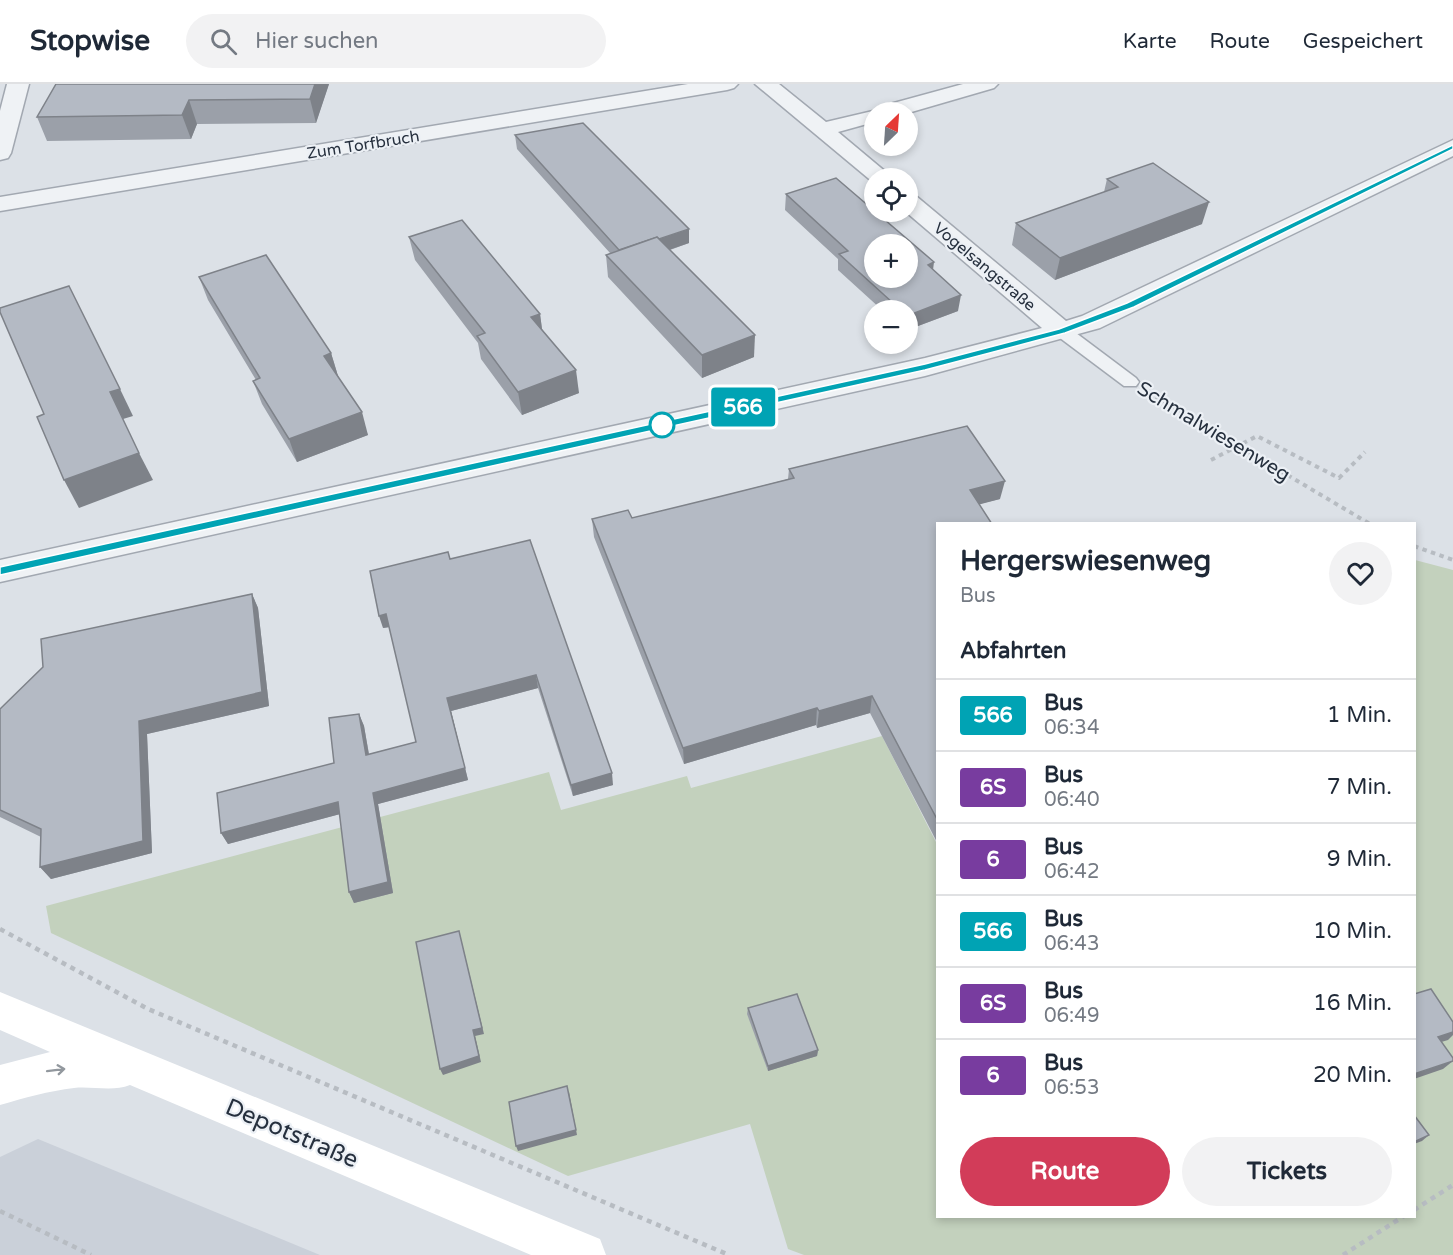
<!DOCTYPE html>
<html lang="de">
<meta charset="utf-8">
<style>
:root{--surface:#fff;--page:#f2f2f3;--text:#1f2937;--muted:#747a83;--line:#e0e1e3;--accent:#d23c59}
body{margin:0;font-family:"Varela Round",sans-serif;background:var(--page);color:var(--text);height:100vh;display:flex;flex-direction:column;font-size:22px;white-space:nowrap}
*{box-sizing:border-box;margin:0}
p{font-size:20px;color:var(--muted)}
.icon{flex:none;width:33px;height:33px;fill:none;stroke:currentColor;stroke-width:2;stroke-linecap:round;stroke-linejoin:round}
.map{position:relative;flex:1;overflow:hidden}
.details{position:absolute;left:936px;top:438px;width:480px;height:696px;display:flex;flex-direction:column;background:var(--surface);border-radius:0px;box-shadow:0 3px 9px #0003}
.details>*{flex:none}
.badge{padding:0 12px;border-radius:4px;font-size:21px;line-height:39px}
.needle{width:39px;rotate:25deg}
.fabs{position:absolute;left:864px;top:18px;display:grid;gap:12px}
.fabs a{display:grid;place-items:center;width:54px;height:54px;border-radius:50%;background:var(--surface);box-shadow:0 3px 9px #0003;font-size:30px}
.map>.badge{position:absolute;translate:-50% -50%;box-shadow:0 0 0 3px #fff}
h2{padding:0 24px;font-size:22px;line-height:54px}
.round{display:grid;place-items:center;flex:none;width:63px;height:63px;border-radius:32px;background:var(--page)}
.head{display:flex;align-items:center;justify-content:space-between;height:102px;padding:0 24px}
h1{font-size:28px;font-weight:700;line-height:45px}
.cta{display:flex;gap:12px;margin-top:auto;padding:12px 24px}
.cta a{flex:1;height:69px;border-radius:36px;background:var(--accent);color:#fff;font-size:24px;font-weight:700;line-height:69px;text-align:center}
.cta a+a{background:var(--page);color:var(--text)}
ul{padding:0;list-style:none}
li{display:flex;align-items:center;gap:18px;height:72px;padding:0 24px;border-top:2px solid var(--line)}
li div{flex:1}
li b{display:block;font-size:22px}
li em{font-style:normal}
li .badge{min-width:66px;font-weight:700;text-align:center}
header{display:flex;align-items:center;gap:36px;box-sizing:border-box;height:84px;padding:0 30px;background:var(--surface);border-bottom:2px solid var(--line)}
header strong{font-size:28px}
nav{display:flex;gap:33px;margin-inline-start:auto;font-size:21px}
.search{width:420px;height:54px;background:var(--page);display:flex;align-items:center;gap:15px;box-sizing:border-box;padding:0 21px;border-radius:33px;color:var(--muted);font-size:22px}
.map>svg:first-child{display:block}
</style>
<header>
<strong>Stopwise</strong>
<div class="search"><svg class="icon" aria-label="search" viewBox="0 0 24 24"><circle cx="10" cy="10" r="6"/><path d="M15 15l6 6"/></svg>Hier suchen</div>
<nav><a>Karte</a><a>Route</a><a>Gespeichert</a></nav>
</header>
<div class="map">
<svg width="1453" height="1171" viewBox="0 0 1453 1171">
<rect width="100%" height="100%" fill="#dce1e7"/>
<!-- built -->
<path fill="#cad0d9" d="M38,1055L320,1171H0V1073Z"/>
<!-- green -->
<path fill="#c3d1bd" d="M1415,476L1453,486V1171H804L788,1165L750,1040L568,1092L51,849L46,822L549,688L561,726L687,692L691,704L882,652L937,760L938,1132H1414Z"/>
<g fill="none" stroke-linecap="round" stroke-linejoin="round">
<defs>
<path id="service" d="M1062,242L1068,243L1136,294L1139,298L1136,302H1124L1056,251L1054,247Z"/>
<g id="minor">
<path d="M7,0H29L11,69L8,74L0,76V27Z"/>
<path d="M688,0H738L734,4L727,6L0,127V113Z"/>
<path d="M755,0H779L826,38L877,26L879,23L963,0H998L994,4L908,29L874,28V38L838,48L893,94H874V99Z"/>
<path d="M1453,56V72L1100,244L925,292L0,498V476L925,274L1042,244L906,128L908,110L916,112L1066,237L1082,232Z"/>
</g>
</defs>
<!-- service casing -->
<use href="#service" stroke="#a2a8b1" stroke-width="3"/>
<!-- minor casing -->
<use href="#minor" stroke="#a2a8b1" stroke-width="3"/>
<!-- path-far1 -->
<g stroke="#b7bcc2" stroke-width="4" stroke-dasharray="4.5 4.5" stroke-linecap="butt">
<path d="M1156,313L1370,440"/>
<path d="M1211,376L1257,352L1339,394L1365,368"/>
<path d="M1414,462L1453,476"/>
</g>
<!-- path -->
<g stroke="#b7bcc2" stroke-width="4.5" stroke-dasharray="5 5" stroke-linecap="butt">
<path d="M0,845L148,925L729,1171"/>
<path d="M1414,1126L1453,1101"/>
<path d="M0,1127L91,1171"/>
<path d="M1343,1171L1404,1132"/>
</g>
<!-- service -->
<use href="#service" fill="#eff2f5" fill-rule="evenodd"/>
<!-- minor -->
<use href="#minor" fill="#eff2f5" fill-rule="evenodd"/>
<!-- secondary -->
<path fill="#fff" fill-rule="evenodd" d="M0,908L600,1155L606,1171H531L130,1001C113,1008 92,1002 74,1004C49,1007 24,1014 0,1021V981L50,968L0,946Z"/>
</g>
<!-- wall -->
<g fill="#9ba0a9">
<path d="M329,0L316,39L197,40L191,55L47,57L37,33Z"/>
<path d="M515,51L689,159L670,166L754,273L702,294L608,193L606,171L610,169L517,65Z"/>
<path d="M1107,95L1202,140L1055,196L1012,161L1016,139L1104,108Z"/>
<path d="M786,110L933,186L958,227L910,245L908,243V226H882L838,186V175L785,126Z"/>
<path d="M409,153L540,230L542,245L579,309L522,331L481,275L478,259L415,176Z"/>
<path d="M199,193L331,269L338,292L368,351L297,378L262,320L253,297L256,296L208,216Z"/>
<path d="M789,385L1000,415L979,420L938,440V760L870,629L817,644L816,641L684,680L594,453L592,435L632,434L718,413L788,395Z"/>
<path d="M450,475L613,701L573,712L538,604L451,627L468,696L378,720L393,809L354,819L349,808L340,730L228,760L221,749L334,679L359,630L364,642L369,670L416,658L389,543L383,544Z"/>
<path d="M252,510L258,524L269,622L147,650L152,769L51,795L40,783L41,753L0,733V625Z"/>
<path d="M748,924L818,966L817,972L768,987L747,930Z"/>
</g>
<!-- shaded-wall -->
<g fill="#7e8289">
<path d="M315,0H329L316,39L310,15Z"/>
<path d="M189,16L197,40L191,55L182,31Z"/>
<path d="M1209,118L1202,140L1055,196L1060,174Z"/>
<path d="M689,145V159L622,182L620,168Z"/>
<path d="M934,178L932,194L928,181Z"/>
<path d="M961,211L958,227L910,245L912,230Z"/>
<path d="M897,218L896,226H892L893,219Z"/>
<path d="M540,230L543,253L531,233Z"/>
<path d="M755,251L754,273L702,294V271Z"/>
<path d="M331,269L338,292L324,272Z"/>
<path d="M576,286L579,309L522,331L518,308Z"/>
<path d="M120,305L133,332L123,335L110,308Z"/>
<path d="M362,328L368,351L297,378L289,355Z"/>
<path d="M139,369L153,396L79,424L64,396Z"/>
<path d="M1005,397L1000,415L966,424L970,406Z"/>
<path d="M252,510L258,524L269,622L147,650L152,769L51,795L40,783L139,637Z"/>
<path d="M386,530L390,543L383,544L379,532Z"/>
<path d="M536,591L538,604L451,627L468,696L378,720L393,809L354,819L349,808L373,709L465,684L447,614Z"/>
<path d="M872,612L870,629L817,644L819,627Z"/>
<path d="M817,624L816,641L684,680L683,664Z"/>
<path d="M359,630L364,642L371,683L366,671Z"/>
<path d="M612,689L613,701L573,712L571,701Z"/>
<path d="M338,718L344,729L228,760L221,749Z"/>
<path d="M459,847L484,950L475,952L481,978L443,991L440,985Z"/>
<path d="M1453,948V951L1448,956L1428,962L1438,953Z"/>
<path d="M818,966L817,972L768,987V982Z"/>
<path d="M1453,977L1443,985L1414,995V990Z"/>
<path d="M569,1008L577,1051L518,1067L516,1062Z"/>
<path d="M1429,1051L1422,1057L1414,1060V1058Z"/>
</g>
<!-- building -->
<g fill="#b4bac4" stroke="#7e8289" stroke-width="1.5" fill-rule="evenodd">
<path d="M56,0H315L310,15L189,16L182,31L37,33Z"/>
<path d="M583,39L689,145L659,155L657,153L619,166L515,51Z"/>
<path d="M1153,79L1209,118L1060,174L1016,139L1118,103L1107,95Z"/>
<path d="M836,94L934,178L928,181L961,211L912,230L897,218L893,219L839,170L848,167L786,110ZM874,160H908V194H874Z"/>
<path d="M462,136L540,230L531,233L576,286L518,308L477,252L485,249L409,153Z"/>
<path d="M657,153L755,251L702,271L606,171Z"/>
<path d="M266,171L331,269L324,272L362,328L289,355L253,297L260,294L199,193Z"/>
<path d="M69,202L120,305L110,308L139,369L64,396L37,333L44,330L0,228V224Z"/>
<path d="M967,342L1005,397L970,406L992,440H938V737L872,612L819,627L817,624L683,664L592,435L628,426L632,434L718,413L794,394L789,385Z"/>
<path d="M530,456L612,689L571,701L536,591L447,614L465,684L373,709L388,798L349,808L338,718L221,749L217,709L334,679L329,634L359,630L366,671L416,658L386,530L379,532L370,487L448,468L450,475Z"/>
<path d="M252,510L262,608L139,637L143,757L40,783L41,745L0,726V625L43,583L41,555Z"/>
<path d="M459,847L482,944L473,946L479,972L440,985L416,858Z"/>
<path d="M1431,905L1453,938V948L1438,953L1453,974V977L1414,990V910Z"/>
<path d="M797,910L818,966L768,982L748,924Z"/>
<path d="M567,1002L576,1046L516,1062L509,1018Z"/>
<path d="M1414,1031L1429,1051L1414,1058Z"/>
</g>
<!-- one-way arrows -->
<defs><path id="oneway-shaft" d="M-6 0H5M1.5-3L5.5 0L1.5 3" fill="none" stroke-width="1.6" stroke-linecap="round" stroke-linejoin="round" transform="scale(1.5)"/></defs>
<use stroke="#92989e" href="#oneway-shaft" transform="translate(56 986) rotate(-7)"/>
<!-- line -->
<path fill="#00a3b4" stroke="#fff" stroke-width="1.5" d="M1453,61V65L1134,223L1065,249L925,286L0,491V483L925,280L1059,245L1127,219Z"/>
<!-- markers -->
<circle fill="#fff" stroke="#00a3b4" stroke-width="3" cx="662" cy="341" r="12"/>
<g text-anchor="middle" stroke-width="4.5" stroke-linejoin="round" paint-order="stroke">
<!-- far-street labels -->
<g font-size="16" fill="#26303e" stroke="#ecf0f5">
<text transform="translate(363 60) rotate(-9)" y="6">Zum Torfbruch</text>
<text transform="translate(985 182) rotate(40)" y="6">Vogelsangstraße</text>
</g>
<!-- street labels -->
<g font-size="20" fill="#26303e" stroke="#ecf0f5">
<text transform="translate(1214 347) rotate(31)" y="7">Schmalwiesenweg</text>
</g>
<!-- near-street labels -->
<g font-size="24" fill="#26303e" stroke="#ecf0f5">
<text transform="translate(292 1049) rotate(23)" y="8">Depotstraße</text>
</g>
</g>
</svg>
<div class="fabs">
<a><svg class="needle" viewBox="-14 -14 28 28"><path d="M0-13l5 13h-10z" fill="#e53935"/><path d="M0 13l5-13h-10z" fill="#747a83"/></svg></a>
<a><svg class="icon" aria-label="locate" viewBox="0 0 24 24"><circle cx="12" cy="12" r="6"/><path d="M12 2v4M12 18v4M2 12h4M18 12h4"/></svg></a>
<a>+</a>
<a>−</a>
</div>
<b class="badge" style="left:743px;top:323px;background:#00a3b4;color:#fff">566</b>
<section class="details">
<div class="head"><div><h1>Hergerswiesenweg</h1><p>Bus</p></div><a class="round"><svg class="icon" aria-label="heart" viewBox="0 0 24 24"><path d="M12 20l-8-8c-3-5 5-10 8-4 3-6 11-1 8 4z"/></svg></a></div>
<h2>Abfahrten</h2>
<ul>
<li><span class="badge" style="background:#00a3b4;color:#fff">566</span><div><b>Bus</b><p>06:34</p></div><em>1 Min.</em></li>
<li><span class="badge" style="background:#783c9f;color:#fff">6S</span><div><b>Bus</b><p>06:40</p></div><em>7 Min.</em></li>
<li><span class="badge" style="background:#783c9f;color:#fff">6</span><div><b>Bus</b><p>06:42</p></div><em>9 Min.</em></li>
<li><span class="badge" style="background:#00a3b4;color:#fff">566</span><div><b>Bus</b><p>06:43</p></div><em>10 Min.</em></li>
<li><span class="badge" style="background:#783c9f;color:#fff">6S</span><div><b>Bus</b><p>06:49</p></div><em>16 Min.</em></li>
<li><span class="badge" style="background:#783c9f;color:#fff">6</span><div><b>Bus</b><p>06:53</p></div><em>20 Min.</em></li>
</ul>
<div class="cta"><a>Route</a><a>Tickets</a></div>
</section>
</div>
